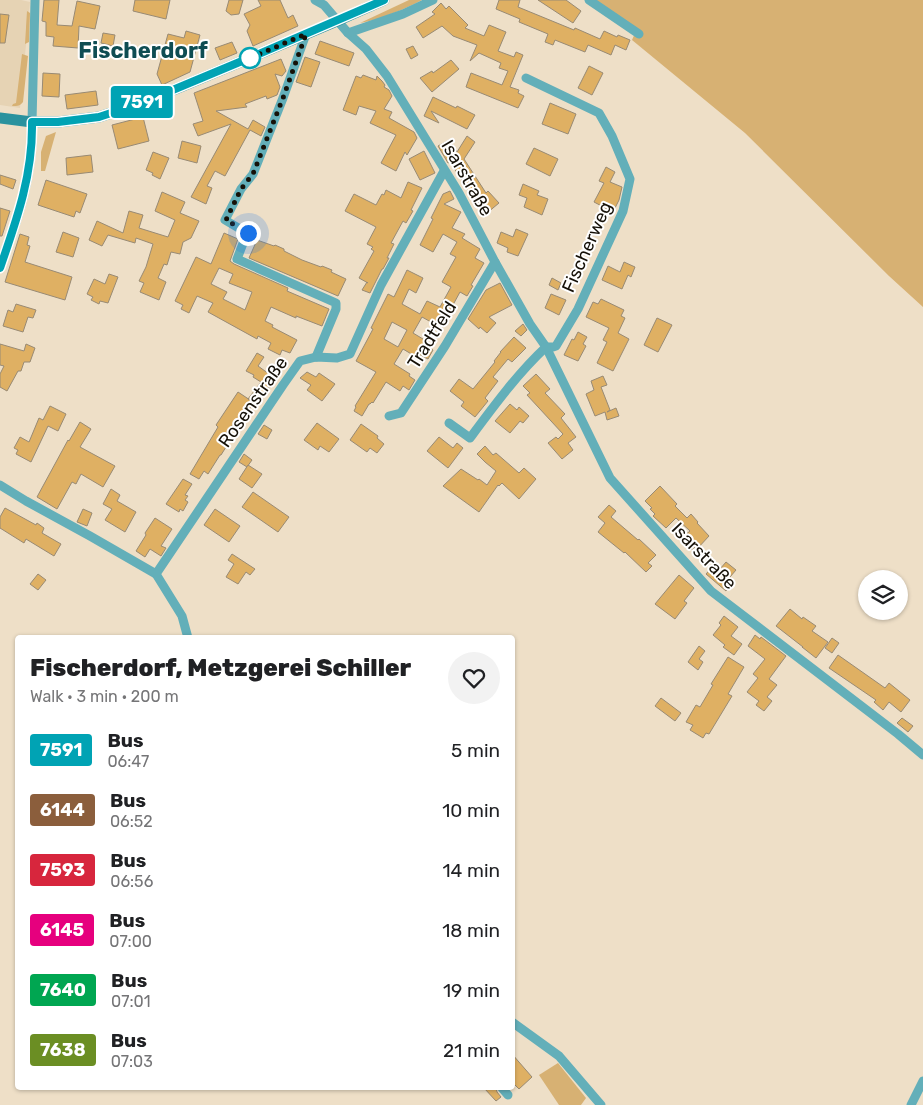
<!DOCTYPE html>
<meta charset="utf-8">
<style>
:root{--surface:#fff;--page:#f2f2f2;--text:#202124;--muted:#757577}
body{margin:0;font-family:Rubik,sans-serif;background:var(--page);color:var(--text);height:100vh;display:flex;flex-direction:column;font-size:19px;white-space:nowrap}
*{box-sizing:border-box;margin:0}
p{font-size:16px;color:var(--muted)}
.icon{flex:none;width:28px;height:28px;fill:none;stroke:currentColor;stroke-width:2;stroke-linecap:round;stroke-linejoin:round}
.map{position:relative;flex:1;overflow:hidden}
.details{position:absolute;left:15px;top:635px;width:500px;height:455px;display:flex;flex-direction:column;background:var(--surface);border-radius:5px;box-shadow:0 1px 4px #0004}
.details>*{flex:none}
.badge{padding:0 10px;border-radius:4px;font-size:18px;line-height:32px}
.tools{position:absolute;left:858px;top:570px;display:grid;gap:10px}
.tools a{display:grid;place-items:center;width:50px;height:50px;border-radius:50%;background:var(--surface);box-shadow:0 1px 4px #0004;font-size:25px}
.you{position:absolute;width:25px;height:25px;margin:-12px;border:4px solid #fff;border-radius:50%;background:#1a73e8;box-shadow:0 0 0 8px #1a73e833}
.map>.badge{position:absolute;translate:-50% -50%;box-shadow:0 0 0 2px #fff}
.round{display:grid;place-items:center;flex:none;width:52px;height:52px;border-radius:26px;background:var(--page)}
.summary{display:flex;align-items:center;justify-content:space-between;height:85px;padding:0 15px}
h1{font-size:24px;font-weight:800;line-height:38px}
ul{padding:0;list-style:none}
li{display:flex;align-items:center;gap:15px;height:60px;padding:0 15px}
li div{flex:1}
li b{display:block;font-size:19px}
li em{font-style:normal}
li .badge{min-width:55px;font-weight:700;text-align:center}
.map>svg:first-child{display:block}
</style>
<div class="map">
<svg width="923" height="1105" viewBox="0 0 923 1105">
<rect width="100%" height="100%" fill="#eedfc7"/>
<!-- built -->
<path fill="#e6d3b4" d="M0,0H21L30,2L20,108L0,105Z"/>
<!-- green -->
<g fill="#d7b173">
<path d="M409,0H422C405,9 379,20 360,23Z"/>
<path d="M593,0H923V307L889,276L745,133L632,40L636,31Z"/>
<path d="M27,11L30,13L29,42L25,44Z"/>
<path d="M22,54L28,56L23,102C20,106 18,106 12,106L13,104L16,103Z"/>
<path d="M56,132L45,171H41V152L46,136Z"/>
<path d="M558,1063L586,1098L581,1105H559L539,1075Z"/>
</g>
<!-- building -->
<g fill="#dfb063" stroke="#988a74" fill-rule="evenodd">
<path d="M44,0H59L57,25L72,26L77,1L100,6L95,29L79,26L78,48L53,46L54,37L46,36V22L42,21Z"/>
<path d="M135,0H170L166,19L133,11Z"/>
<path d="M229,0H243L239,14L231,15L226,11Z"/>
<path d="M258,0H280L288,18L293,15L298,26L253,46L247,31L250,25L244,14L261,6Z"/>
<path d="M499,0H520L518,7L574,30L575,28L600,39L604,31L617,37L618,35L630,40L626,50L615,45L611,55L588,45L585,52L555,40L553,45L545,42L548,34L519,22L520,19L496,9Z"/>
<path d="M538,0H566L581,11L573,23Z"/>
<path d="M441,3L446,9L449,6L468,25L465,28L484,36L489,25L506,32L498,51L514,57L516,52L523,55L510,87L519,90L518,93L524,96L518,108L466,87L471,73L502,85L508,71L499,68L501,63L479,53L470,61L477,45L453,36L442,26L423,38L416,27L435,14L432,12Z"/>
<path d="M0,14L9,15L5,43H0Z"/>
<path d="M186,31L200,35L190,72L162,85L157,74L168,34L184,38Z"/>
<path d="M103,33L115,35L113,46L101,43Z"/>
<path d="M320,41L354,53L349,66L315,54Z"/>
<path d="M232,42L237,53L220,60L215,48Z"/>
<path d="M413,46L418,55L411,59L406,49Z"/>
<path d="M305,57L320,62L311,87L296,82Z"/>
<path d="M281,59L286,71L282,76L275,74L280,87L277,95L267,99L266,96L245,104L247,107L216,111L248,129L253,120L265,127L261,136L250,130L225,176L215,171L207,186L212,188L206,204L191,197L231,124L198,136L193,124L203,121L194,93Z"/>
<path d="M451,60L459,69L432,92L420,78L432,71L433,73Z"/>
<path d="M589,66L603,73L592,95L578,88Z"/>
<path d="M43,73L60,74L59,97L42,96Z"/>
<path d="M363,75L376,80L377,76L382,81L385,85L384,87L389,90L392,96L384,109L392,112L389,118L414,132L417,138L407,155L405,152L396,171L381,163L396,135L370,123L376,111L359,106L356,115L343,110L356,76L361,78Z"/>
<path d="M96,91L98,105L67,109L65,95Z"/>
<path d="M433,97L456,108L457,106L475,115L467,129L431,111L439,123L424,116Z"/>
<path d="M550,103L576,114L568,134L542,124Z"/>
<path d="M143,117L149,141L118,149L112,125Z"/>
<path d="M467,136L475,142L464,159L486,193L488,191L499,203L487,213L467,188L450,162L448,163L438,146L449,140L457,152Z"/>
<path d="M182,141L201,146L197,163L178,158Z"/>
<path d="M534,148L558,159L550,176L526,164Z"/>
<path d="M424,151L435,173L420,180L409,159Z"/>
<path d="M153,152L169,158L160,179L152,175L153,173L146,170Z"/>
<path d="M91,155L93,172L67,175L66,158Z"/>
<path d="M606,167L615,172L610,182L622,187L619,200L613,212L594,202L604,183L599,181Z"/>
<path d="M0,175L16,180L13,189L0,184Z"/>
<path d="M46,180L87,194L80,213L76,211L74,217L38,205Z"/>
<path d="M408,182L422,188L411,210L413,211L406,223L403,221L391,243L394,244L387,258H389L383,269H382L370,293L362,290L367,282L368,283L359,278L374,251L371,249L373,247L367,244L376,227L345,211L354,194L376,205L382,194L384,195L386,190L401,198Z"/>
<path d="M523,184L539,191L537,195L548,199L542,215L524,207L527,198L519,195Z"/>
<path d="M450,191L454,199L444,204L461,212L452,228L465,234L462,238L480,249L475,258L484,263L471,285L473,286L467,296L460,292L448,314L445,313L439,324L433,320L431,322L422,317L413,333L428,342L426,346L433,350L428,359L420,355L418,358L403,349L394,364L410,374L409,376L415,380L409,390L403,386L400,391L386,382L373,403L372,402L370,404H369L362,416L354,411L356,407L355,406L376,372L356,361L373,329L371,328L388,294L394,297L407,270L423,278L416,293L409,289L402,304L420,314L427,301L440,307L451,287L442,282L456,257L450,254L457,242L443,234L433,252L420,245L433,219L431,218L443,194ZM392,322L407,330L398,347L384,339Z"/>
<path d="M162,192L185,202L180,213L199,221L191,238L183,242L180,254L171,252L167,265L164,264L158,278L166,282L159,300L140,292L144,283L139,281L146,267L153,244L136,238L135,243L108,235L102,246L89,240L97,221L123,233L129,211L143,215L139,228L168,237L175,220L155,211Z"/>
<path d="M0,208L10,211L2,236H0Z"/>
<path d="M516,229L528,234L518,256L507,252L508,248L497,243L501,232L513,237Z"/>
<path d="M63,232L79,238L73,257L56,252Z"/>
<path d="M224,233L238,239L230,261L234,264L288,288L287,291L329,309L322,326L296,316V318L271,307L265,321L273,325L272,327L297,340L290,353L282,350L280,355L268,349L271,343L258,336L257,339L208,312L213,303L197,296L189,313L181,309L183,305L175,301L196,257L211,264ZM219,268L233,274L229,283L252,292L245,310L223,299L227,292L211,284Z"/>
<path d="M20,234L29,237L27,245L30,246L25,262L72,277L65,300L5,282Z"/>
<path d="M257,240L274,246L275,245L284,249V251L302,260L321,267L322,266L332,270L331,272L346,279L338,296L249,258Z"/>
<path d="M624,262L635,267L631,277L628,275L622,289L602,280L608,266L620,272Z"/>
<path d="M109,274L118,277L108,303L100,301L99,304L91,300L93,297L87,294L94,279L105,284Z"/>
<path d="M552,278L561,283L558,290L549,285Z"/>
<path d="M500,283L512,305L489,317L496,323L487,333L480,327L479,329L468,319L486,290Z"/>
<path d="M551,294L566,300L559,315L545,308Z"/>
<path d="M601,299L624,310L621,316L625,318L618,333L629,339L613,371L597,363L607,342L603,340L609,328L586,317L593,302L598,304Z"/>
<path d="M16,304L36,310L33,318L28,317L23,332L3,326L8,310L13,312Z"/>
<path d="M657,318L672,325L658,352L644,345Z"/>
<path d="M523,324L527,330L521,336L515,331Z"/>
<path d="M578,332L587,337L583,344L586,346L578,361L564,355L572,339L574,340Z"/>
<path d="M514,337L526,348L512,362L508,359L493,377L498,381L485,398L488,401L475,417L461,406L464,402L450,391L459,379L473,389L495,362L494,361L501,352H500Z"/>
<path d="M0,344L24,351L26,344L35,348L30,362H24L21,371H18L7,391L0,387V374L4,366L0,365Z"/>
<path d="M257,353L264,357L258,366L276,379L270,388L268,387L256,404L254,403L239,426L234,423L223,437L225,438L221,444L226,447L221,455H220L208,474L204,471L199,479L190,474L218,427L216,425L238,392L250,400L248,399L261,382L253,377L254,375L246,371Z"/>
<path d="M307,372L316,377L319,373L335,384L322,401L307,390L311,385L300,378Z"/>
<path d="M536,374L550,389L545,393L565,414L561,418L576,437L568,443L573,450L562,459L548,443L556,437L558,439L563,434L527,395L530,393L523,386Z"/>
<path d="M603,376L607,385L601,387L610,410L607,412L616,408L619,416L607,420L605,412L595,416L586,394L594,390L591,381Z"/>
<path d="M510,404L517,410L519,407L529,416L523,423L520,421L510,433L495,421Z"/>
<path d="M50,406L66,414L58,431L48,426L31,462L16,454L18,450L14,448L20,437L29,442L39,418L43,420Z"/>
<path d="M80,422L91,429L80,447L115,466L103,487L81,474L76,484L72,482L57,509L37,497L68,440L69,441Z"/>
<path d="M317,423L339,439L329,452L320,446L318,450L304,440Z"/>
<path d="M361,424L378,436L377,438L384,444L377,453L370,448L367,452L350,440Z"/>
<path d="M264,425L272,430L267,439L258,434Z"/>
<path d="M439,437L453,448L457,443L463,448L448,468L427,451Z"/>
<path d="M485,446L493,455L496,453L519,473L524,468L536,479L519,499L502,483L499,486L498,485L479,512L443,486L461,469L478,480L479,479L487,485L496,471L485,462L477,454Z"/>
<path d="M244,454L252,460L247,467L239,462Z"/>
<path d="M248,465L262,474L252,488L239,479Z"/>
<path d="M183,479L192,484L185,495L188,496L185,500L188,502L183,511L180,509L179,512L166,504Z"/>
<path d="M660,486L677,504L675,506L687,518L691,514L698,522L697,523L709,536L697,549L694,547L692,550L683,541L686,538L684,536L690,531L676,518L666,528L653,516L655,514L650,509L652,508L645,501Z"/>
<path d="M111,489L120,495L117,501L136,512L125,532L105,520L112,509L103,504Z"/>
<path d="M253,492L289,517L278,532L242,507Z"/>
<path d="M609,505L616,511L611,517L638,540L639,539L656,555L648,563L652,566L646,572L625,552L624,553L598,532L605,523L598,517Z"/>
<path d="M5,508L36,525L37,523L44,528L42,533L61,544L54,556L26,539L24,543L0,528V517Z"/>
<path d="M83,509L92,513L87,526L77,522Z"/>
<path d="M215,509L240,526L229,542L204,525Z"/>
<path d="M155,518L172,529L161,546L166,548L161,556L150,549L145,557L136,551L146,535L145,533Z"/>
<path d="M232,554L255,569L250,575L246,572L238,584L226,577L234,564L228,560Z"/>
<path d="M726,562L736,570L730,577L734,581L726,591L706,574L715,564L720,569Z"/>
<path d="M38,574L46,580L38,590L30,584Z"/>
<path d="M679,575L694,588L684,601L687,603L675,619L655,604Z"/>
<path d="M790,609L802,619L803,617L816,626L812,631L828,642L816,658L802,647H803L776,626Z"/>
<path d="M724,616L738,627L731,636L742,644L734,655L723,647L725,645L713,635L721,625L719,623Z"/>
<path d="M755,635L760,639L761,637L786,656L769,679L777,685L767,697L772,701L764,711L756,705L759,701L747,692L758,678L753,674L765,659L748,646Z"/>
<path d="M832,638L839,643L832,653L825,648Z"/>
<path d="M699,646L705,651L699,659L703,662L698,670L688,662Z"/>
<path d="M838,655L885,688L889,683L910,700L901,712L889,702L883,710L874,702L876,700L829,668Z"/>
<path d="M728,657L744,667L728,694L732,696L709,734L706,733L703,738L690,730L693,725L686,722L696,705L700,707L713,685L711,684Z"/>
<path d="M661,698L681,713L675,721L655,706Z"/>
<path d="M902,718L913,726L908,732L897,723Z"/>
<path d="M512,1054L532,1077L519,1089L512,1082Z"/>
<path d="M484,1088H496L497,1092L501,1097L496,1101Z"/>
</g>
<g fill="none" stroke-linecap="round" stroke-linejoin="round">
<!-- minor -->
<g stroke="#63afb9" stroke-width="9">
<path d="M315,0L324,5L348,33L366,49L387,76L459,193L495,262L530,324L546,347L610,478L711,591L898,734L923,755"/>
<path d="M589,0L639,34"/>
<path d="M348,33L403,14L433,0"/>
<path d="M306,34L283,98L253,174L241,189L225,220L247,233L237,259L336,303V309L316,357"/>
<path d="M526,78L599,113L612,136L630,179L623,211L578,309L556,346L553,347H546"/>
<path d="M32,122L35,0"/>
<path d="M389,416L401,413L445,346L495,262"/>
<path d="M449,423L470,438C493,407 518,373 546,347"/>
<path d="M0,485L26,501L90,536L156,574L283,385L300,361L316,357L337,358L350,354L381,285L444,171"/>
<path d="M156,574L182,616L188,638"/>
<path d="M512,1022L559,1056L601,1105"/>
<path d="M502,1088L508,1095"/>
<path d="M911,1105L923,1081"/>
</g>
<!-- tertiary -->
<path stroke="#63afb9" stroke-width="10" d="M0,267C18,218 33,175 32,122"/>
<!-- secondary -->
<path stroke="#2a929e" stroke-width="11" d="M0,118L32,122H58L99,117L144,102L183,86L337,21L384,0"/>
</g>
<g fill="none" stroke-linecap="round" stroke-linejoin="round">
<defs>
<path id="line" d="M0,268C17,219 33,174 32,122H58L99,117L144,102L254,56L384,0"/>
</defs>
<!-- line casing -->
<use href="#line" stroke="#fff" stroke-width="11"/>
<!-- line -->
<use href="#line" stroke="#00a3b4" stroke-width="8"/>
<!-- walk -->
<path stroke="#161108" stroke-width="5" stroke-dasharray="0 9" d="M248,233L226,220L241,189L253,174L283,98L306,34L250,58"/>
</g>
<!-- markers -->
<circle fill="#fff" stroke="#00a3b4" stroke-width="2.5" cx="250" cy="58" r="10"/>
<g text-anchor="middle" stroke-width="4" stroke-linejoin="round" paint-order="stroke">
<!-- street labels -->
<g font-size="18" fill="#161108" stroke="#fff">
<text transform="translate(467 178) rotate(60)" y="6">Isarstraße</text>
<text transform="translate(587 247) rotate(-66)" y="6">Fischerweg</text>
<text transform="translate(432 335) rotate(-58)" y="6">Tradtfeld</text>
<text transform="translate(253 402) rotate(-55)" y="6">Rosenstraße</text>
<text transform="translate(704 556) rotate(46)" y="6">Isarstraße</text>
</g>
<!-- district labels -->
<g font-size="22" font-weight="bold" fill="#0f4d53" stroke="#fff">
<text x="143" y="58">Fischerdorf</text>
</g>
</g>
</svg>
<div class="tools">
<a><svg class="icon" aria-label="layers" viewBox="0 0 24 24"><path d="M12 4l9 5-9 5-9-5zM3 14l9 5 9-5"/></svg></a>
</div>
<div class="you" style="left:248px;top:233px"></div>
<b class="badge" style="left:142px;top:102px;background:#00a3b4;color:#fff">7591</b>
<section class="details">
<div class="summary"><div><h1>Fischerdorf, Metzgerei Schiller</h1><p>Walk · 3 min · 200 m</p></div><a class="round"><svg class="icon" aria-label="heart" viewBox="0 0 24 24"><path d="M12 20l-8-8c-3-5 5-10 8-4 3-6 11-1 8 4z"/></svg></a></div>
<ul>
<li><span class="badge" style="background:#00a3b4;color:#fff">7591</span><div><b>Bus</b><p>06:47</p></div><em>5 min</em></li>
<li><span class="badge" style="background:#8b5e3c;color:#fff">6144</span><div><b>Bus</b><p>06:52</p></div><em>10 min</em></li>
<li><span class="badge" style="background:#d7263d;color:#fff">7593</span><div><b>Bus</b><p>06:56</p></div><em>14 min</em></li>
<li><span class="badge" style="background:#e6007e;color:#fff">6145</span><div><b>Bus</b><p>07:00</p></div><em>18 min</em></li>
<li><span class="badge" style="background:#00a651;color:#fff">7640</span><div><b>Bus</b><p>07:01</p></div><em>19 min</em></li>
<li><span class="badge" style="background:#6b8e23;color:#fff">7638</span><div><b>Bus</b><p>07:03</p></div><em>21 min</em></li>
</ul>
</section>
</div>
